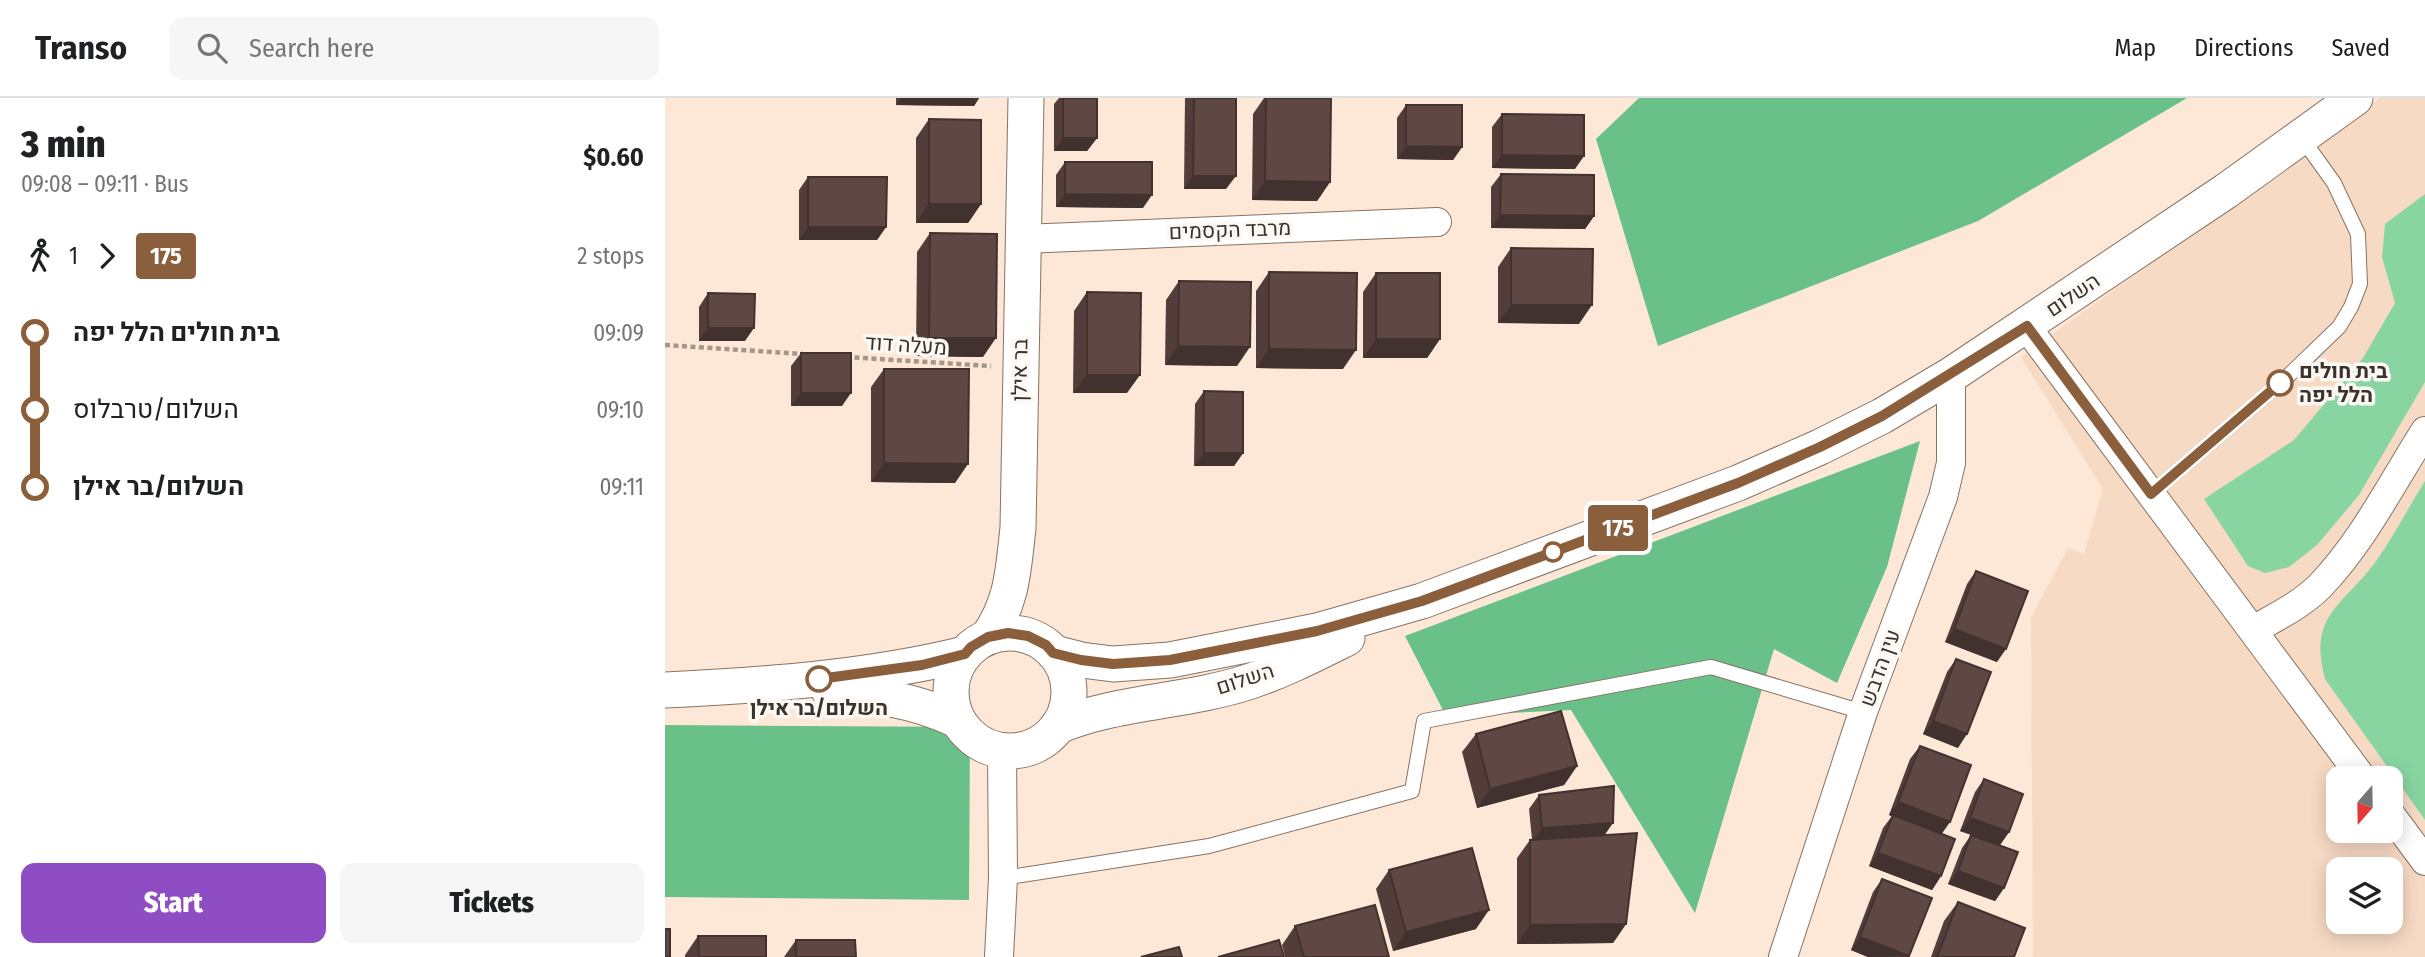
<!DOCTYPE html>
<meta charset="utf-8">
<style>
:root{--surface:#fff;--page:#f6f6f6;--text:#202124;--muted:#757577;--line:#e0e0e0;--accent:#8e4dc2}
body{margin:0;font-family:"Fira Sans Condensed",Heebo,sans-serif;background:var(--page);color:var(--text);height:100vh;display:flex;flex-direction:column;font-size:26px;white-space:nowrap}
*{box-sizing:border-box;margin:0}
p{font-size:23px;color:var(--muted)}
.icon{flex:none;width:38px;height:38px;fill:none;stroke:currentColor;stroke-width:2;stroke-linecap:round;stroke-linejoin:round}
.map{position:relative;flex:1;overflow:hidden}
.sheet{display:flex;flex-direction:column;background:var(--surface);width:665px}
.sheet>*{flex:none}
.badge{padding:0 14px;border-radius:5px;font-size:24px;line-height:46px}
.needle{width:46px;rotate:200deg}
.buttons{position:absolute;left:1661px;top:668px;display:grid;gap:14px}
.buttons a{display:grid;place-items:center;width:77px;height:77px;border-radius:14px;background:var(--surface);box-shadow:0 4px 18px #0003;font-size:35px}
.map>.badge{position:absolute;translate:-50% -50%;box-shadow:0 0 0 4px #fff}
.legs{display:flex;align-items:center;gap:10px;height:77px;padding:0 21px;font-size:23px}
.legs p{margin-inline-start:auto}
.summary{display:flex;align-items:center;justify-content:space-between;height:119px;padding:0 21px}
h1{font-size:38px;font-weight:800;line-height:52px}
.button{display:flex;gap:14px;margin-top:auto;padding:14px 21px}
.button a{flex:1;height:80px;border-radius:14px;background:var(--accent);color:#fff;font-size:28px;font-weight:800;line-height:80px;text-align:center}
.button a+a{background:var(--page);color:var(--text)}
ul{padding:0 21px;list-style:none}
li{display:flex;align-items:center;gap:24px;height:77px;font-size:26px}
li i{display:grid;place-items:center;width:10px;height:100%;margin:0 9px;background:currentColor}
li i::after{content:'';width:18px;height:18px;margin:-9px;border:5px solid;border-radius:50%;background:var(--surface)}
li p{margin-inline-start:auto}
li:first-child i{background:linear-gradient(#0000 50%,currentColor 0)}
li:last-child i{background:linear-gradient(currentColor 50%,#0000 0)}
header{display:flex;align-items:center;gap:42px;box-sizing:border-box;height:98px;padding:0 35px;background:var(--surface);border-bottom:2px solid var(--line)}
header strong{font-size:33px}
nav{display:flex;gap:38px;margin-inline-start:auto;font-size:24px}
.search{width:490px;height:63px;background:var(--page);display:flex;align-items:center;gap:18px;box-sizing:border-box;padding:0 24px;border-radius:14px;color:var(--muted);font-size:26px}
main{display:flex;flex:1;min-height:0}
.map>svg:first-child{display:block}
</style>
<header>
<strong>Transo</strong>
<div class="search"><svg class="icon" aria-label="search" viewBox="0 0 24 24"><circle cx="10" cy="10" r="6"/><path d="M15 15l6 6"/></svg>Search here</div>
<nav><a>Map</a><a>Directions</a><a>Saved</a></nav>
</header>
<main>
<section class="sheet">
<div class="summary"><div><h1>3 min</h1><p>09:08 – 09:11 · Bus</p></div><b>$0.60</b></div>
<div class="legs"><svg class="icon" aria-label="walk" viewBox="0 0 24 24"><circle cx="13" cy="4" r="2"/><path d="M13 8l-2 6 4 7M11 14l-3 7M7 12l3-4h3l4 4"/></svg>1<svg class="icon" aria-label="forward" viewBox="0 0 24 24"><path d="M9 5l7 7-7 7"/></svg><b class="badge" style="background:#8b5e3c;color:#fff">175</b><p>2 stops</p></div>
<ul>
<li><i style="color:#8b5e3c"></i><b>בית חולים הלל יפה</b><p>09:09</p></li>
<li><i style="color:#8b5e3c"></i><span>השלום/טרבלוס</span><p>09:10</p></li>
<li><i style="color:#8b5e3c"></i><b>השלום/בר אילן</b><p>09:11</p></li>
</ul>
<div class="button"><a>Start</a><a>Tickets</a></div>
</section>
<div class="map">
<svg width="1760" height="859" viewBox="0 0 1760 859">
<rect width="100%" height="100%" fill="#fde7d6"/>
<!-- built -->
<path fill="#f7dac4" fill-rule="evenodd" d="M1715,0H1760V859H1368L1366,520L1403,450L1419,456L1438,391L1356,259ZM1673,681H1726V733H1673ZM1673,772H1726V824H1673Z"/>
<!-- green -->
<g fill="#88d5a2">
<path d="M1760,96V284L1694,397L1652,447L1624,469L1600,475L1583,468L1539,401L1629,342L1698,260L1730,205L1717,159L1720,126Z"/>
<path d="M1760,383V722L1660,581C1643,518 1676,509 1709,466C1728,440 1743,410 1760,383Z"/>
</g>
<!-- forest -->
<g fill="#69c089">
<path d="M974,0H1522L1313,123L993,248L931,41Z"/>
<path d="M1255,343L1222,469L1172,585L1109,551L1030,815L906,612L781,618L740,538Z"/>
<path d="M0,627L305,629L304,802L0,799Z"/>
</g>
<g fill="none" stroke-linecap="round" stroke-linejoin="round">
<defs>
<g id="service">
<path d="M1486,396L1621,280L1674,229L1686,209L1695,186L1693,136L1669,85L1636,39"/>
<path d="M338,780L544,748L747,693L759,623L1046,569L1198,614"/>
</g>
<g id="minor">
<path d="M358,141L772,124"/>
<path d="M1361,228L1698,681"/>
<path d="M1588,532C1611,519 1636,507 1655,488C1698,443 1727,385 1760,333"/>
<path d="M1726,717L1760,763"/>
<path d="M334,859L338,780L337,653"/>
<path d="M1118,859L1198,614L1278,399L1286,365V277"/>
</g>
<g id="tertiary">
<circle cx="345" cy="594" r="59"/>
<path d="M323,539C348,502 348,473 353,430L361,0"/>
<path d="M389,555L416,562L448,566L505,562L652,533L757,503L1073,385L1155,349L1217,318L1286,277L1561,93L1690,0"/>
<path d="M0,592C101,587 202,580 300,556"/>
<path d="M165,595C215,598 246,601 292,622"/>
<path d="M393,628C454,603 521,604 583,584C617,573 650,556 682,540"/>
</g>
</defs>
<!-- service casing -->
<use href="#service" stroke="#877364" stroke-width="16"/>
<!-- minor casing -->
<use href="#minor" stroke="#877364" stroke-width="30"/>
<!-- tertiary casing -->
<use href="#tertiary" stroke="#877364" stroke-width="37"/>
<!-- path -->
<g stroke="#a6968a" stroke-width="4.5" stroke-dasharray="5 3.5" stroke-linecap="butt">
<path d="M0,247L138,256"/>
<path d="M181,259L326,268"/>
</g>
<!-- service -->
<use href="#service" stroke="#fff" stroke-width="14"/>
<!-- minor -->
<use href="#minor" stroke="#fff" stroke-width="28"/>
<!-- tertiary -->
<use href="#tertiary" stroke="#fff" stroke-width="35"/>
</g>
<!-- wall -->
<g fill="#523d3a">
<path d="M231,0H314L309,8L231,7Z"/>
<path d="M394,0H432V40L422,53H389V6Z"/>
<path d="M520,0H571L561,91H519Z"/>
<path d="M599,0H666L665,84L652,103L587,102L588,16Z"/>
<path d="M741,7L797,49L788,62L732,61V20Z"/>
<path d="M837,16L910,71L827,70V29Z"/>
<path d="M264,21L316,106L303,125H251V40Z"/>
<path d="M400,64L478,110L391,109V77Z"/>
<path d="M836,76L929,118L920,131L826,130V89Z"/>
<path d="M143,79L221,129L212,142H134V92Z"/>
<path d="M265,135L318,259L251,258L252,154Z"/>
<path d="M846,150L914,226L833,225V169Z"/>
<path d="M604,174L678,271L591,270V193Z"/>
<path d="M711,175L775,241L762,260H698V194Z"/>
<path d="M514,183L572,268L500,267L501,202Z"/>
<path d="M422,194L462,295H408L409,213Z"/>
<path d="M43,195L80,243H34V209Z"/>
<path d="M136,255L177,308H126V268Z"/>
<path d="M219,271L290,385L206,384V289Z"/>
<path d="M539,293L578,355L569,368H529L530,306Z"/>
<path d="M1311,473L1332,564L1280,544L1302,486Z"/>
<path d="M1291,561L1293,650L1258,636L1282,574Z"/>
<path d="M811,636L912,668L899,687L812,710L797,654Z"/>
<path d="M1255,648L1276,736V778L1267,792L1204,768L1218,730L1227,718L1224,717L1245,661Z"/>
<path d="M1319,681L1344,734L1335,747L1339,790L1330,803L1283,786L1297,750L1306,737L1316,740L1295,733L1310,694Z"/>
<path d="M874,697L940,737L961,826L948,845L852,846V760L865,742L867,741L864,711Z"/>
<path d="M724,772L811,831L728,853L711,791Z"/>
<path d="M1217,781L1267,800L1244,859H1203L1186,852L1208,794Z"/>
<path d="M1293,804L1349,859H1266L1279,823Z"/>
<path d="M630,828L724,859H620L617,847Z"/>
<path d="M33,838L101,859H20V857Z"/>
<path d="M131,842L191,859H119Z"/>
</g>
<!-- shaded-wall -->
<g fill="#42322f">
<path d="M236,0H314L309,8L231,7Z"/>
<path d="M398,40H432L422,53H389Z"/>
<path d="M741,48L797,49L788,62L732,61Z"/>
<path d="M837,57L919,58L910,71L827,70Z"/>
<path d="M528,78H571L561,91H519Z"/>
<path d="M600,83L665,84L652,103L587,102Z"/>
<path d="M400,96L487,97L478,110L391,109Z"/>
<path d="M264,106H316L303,125H251Z"/>
<path d="M835,117L929,118L920,131L826,130Z"/>
<path d="M143,129H221L212,142H134Z"/>
<path d="M846,207H927L914,226L833,225Z"/>
<path d="M43,230H89L80,243H34Z"/>
<path d="M264,240H331L318,259L251,258Z"/>
<path d="M711,241H775L762,260H698Z"/>
<path d="M513,248L585,249L572,268L500,267Z"/>
<path d="M604,251L691,252L678,271L591,270Z"/>
<path d="M422,277H475L462,295H408Z"/>
<path d="M136,295H186L177,308H126Z"/>
<path d="M539,355H578L569,368H529Z"/>
<path d="M219,365L303,366L290,385L206,384Z"/>
<path d="M1289,531L1341,551L1332,564L1280,544Z"/>
<path d="M1268,623L1302,636L1293,650L1258,636Z"/>
<path d="M912,668L899,687L812,710L825,691Z"/>
<path d="M1233,704L1285,724L1276,737L1224,717Z"/>
<path d="M1305,720L1344,734L1335,747L1295,733Z"/>
<path d="M948,725L939,738L868,743L877,730Z"/>
<path d="M1213,755L1276,778L1267,792L1204,768Z"/>
<path d="M1293,773L1339,790L1330,803L1283,786Z"/>
<path d="M824,812L811,831L728,853L741,834Z"/>
<path d="M961,826L948,845L852,846L865,827Z"/>
<path d="M1195,839L1244,858L1203,859L1186,852Z"/>
</g>
<!-- building -->
<g fill="#5f4743" stroke="#42322f" stroke-width="2">
<rect x="398" y="0" width="34" height="40"/>
<path d="M529,0H571V78H528Z"/>
<path d="M601,0H666L665,84L600,83Z"/>
<path d="M741,7H797V49L741,48Z"/>
<path d="M837,16L919,17V58L837,57Z"/>
<path d="M264,21L316,22V106H264Z"/>
<path d="M400,64H487V97L400,96Z"/>
<path d="M836,76L929,77V118L835,117Z"/>
<path d="M143,79H222L221,129H143Z"/>
<path d="M265,135L332,136L331,240H264Z"/>
<path d="M846,150L928,151L927,207H846Z"/>
<path d="M604,174L692,175L691,252L604,251Z"/>
<rect x="711" y="175" width="64" height="66"/>
<path d="M514,183L586,184L585,249L513,248Z"/>
<path d="M422,194L476,195L475,277H422Z"/>
<path d="M43,195L90,196L89,230H43Z"/>
<rect x="136" y="255" width="50" height="40"/>
<path d="M219,271H304L303,366L219,365Z"/>
<path d="M539,293L578,294V355H539Z"/>
<path d="M1311,473L1363,493L1341,551L1289,531Z"/>
<path d="M1291,561L1326,574L1302,636L1268,623Z"/>
<path d="M896,613L912,668L825,691L811,636Z"/>
<path d="M1255,648L1306,667L1285,724L1233,704Z"/>
<path d="M1319,681L1358,696L1344,734L1305,720Z"/>
<path d="M949,688L948,725L877,730L874,697Z"/>
<path d="M1228,717L1290,741L1276,778L1213,755Z"/>
<path d="M972,735L961,826L865,827V742Z"/>
<path d="M1306,737L1353,754L1339,790L1293,773Z"/>
<path d="M807,750L824,812L741,834L724,772Z"/>
<path d="M1217,781L1267,800L1244,858L1195,839Z"/>
<path d="M1293,804L1360,830L1349,859H1272Z"/>
<path d="M710,807L724,859H639L630,828Z"/>
<rect x="0" y="831" width="5" height="28"/>
<path d="M33,838H101V859H34Z"/>
<path d="M131,842H190L191,859H131Z"/>
<path d="M614,842L619,859H553Z"/>
<path d="M514,849L517,859H476Z"/>
</g>
<g fill="none" stroke-linecap="round" stroke-linejoin="round">
<defs>
<path id="line-1" d="M154,581L257,567L300,556L306,549L323,539L343,535L363,538L381,547L388,555L416,562L448,566L505,562L652,533L757,503L1073,385L1155,349L1217,318L1362,228L1486,396L1615,285"/>
</defs>
<!-- line-1 casing -->
<use href="#line-1" stroke="#fff" stroke-width="16"/>
<!-- line-1 -->
<use href="#line-1" stroke="#8b5e3c" stroke-width="10"/>
</g>
<!-- markers -->
<g fill="#fff" stroke="#8b5e3c" stroke-width="3.5">
<circle cx="1615" cy="285" r="12"/>
<circle cx="888" cy="454" r="9"/>
<circle cx="154" cy="581" r="12"/>
</g>
<g text-anchor="middle" stroke-width="7" stroke-linejoin="round" paint-order="stroke">
<!-- street labels -->
<g font-size="21" fill="#3a322b" stroke="#fcf8f4">
<text transform="translate(565 132) rotate(-2)" y="7">מרבד הקסמים</text>
<text transform="translate(1408 197) rotate(-34)" y="7">השלום</text>
<text transform="translate(241 247) rotate(4)" y="7">מעלה דוד</text>
<text transform="translate(355 272) rotate(-89)" y="7">בר אילן</text>
<text transform="translate(1215 570) rotate(-70)" y="7">עין הדבש</text>
<text transform="translate(580 581) rotate(-18)" y="7">השלום</text>
</g>
<!-- stop labels -->
<g font-size="21" font-weight="bold" fill="#3a322b" stroke="#fcf8f4" text-anchor="start">
<text x="1634" y="280">בית חולים<tspan x="1634" dy="24">הלל יפה</tspan></text>
<text x="154" y="617" text-anchor="middle">השלום/בר אילן</text>
</g>
</g>
</svg>
<div class="buttons">
<a><svg class="needle" viewBox="-14 -14 28 28"><path d="M0-13l5 13h-10z" fill="#e53935"/><path d="M0 13l5-13h-10z" fill="#757577"/></svg></a>
<a><svg class="icon" aria-label="layers" viewBox="0 0 24 24"><path d="M12 4l9 5-9 5-9-5zM3 14l9 5 9-5"/></svg></a>
</div>
<b class="badge" style="left:953px;top:430px;background:#8b5e3c;color:#fff">175</b>
</div>
</main>
